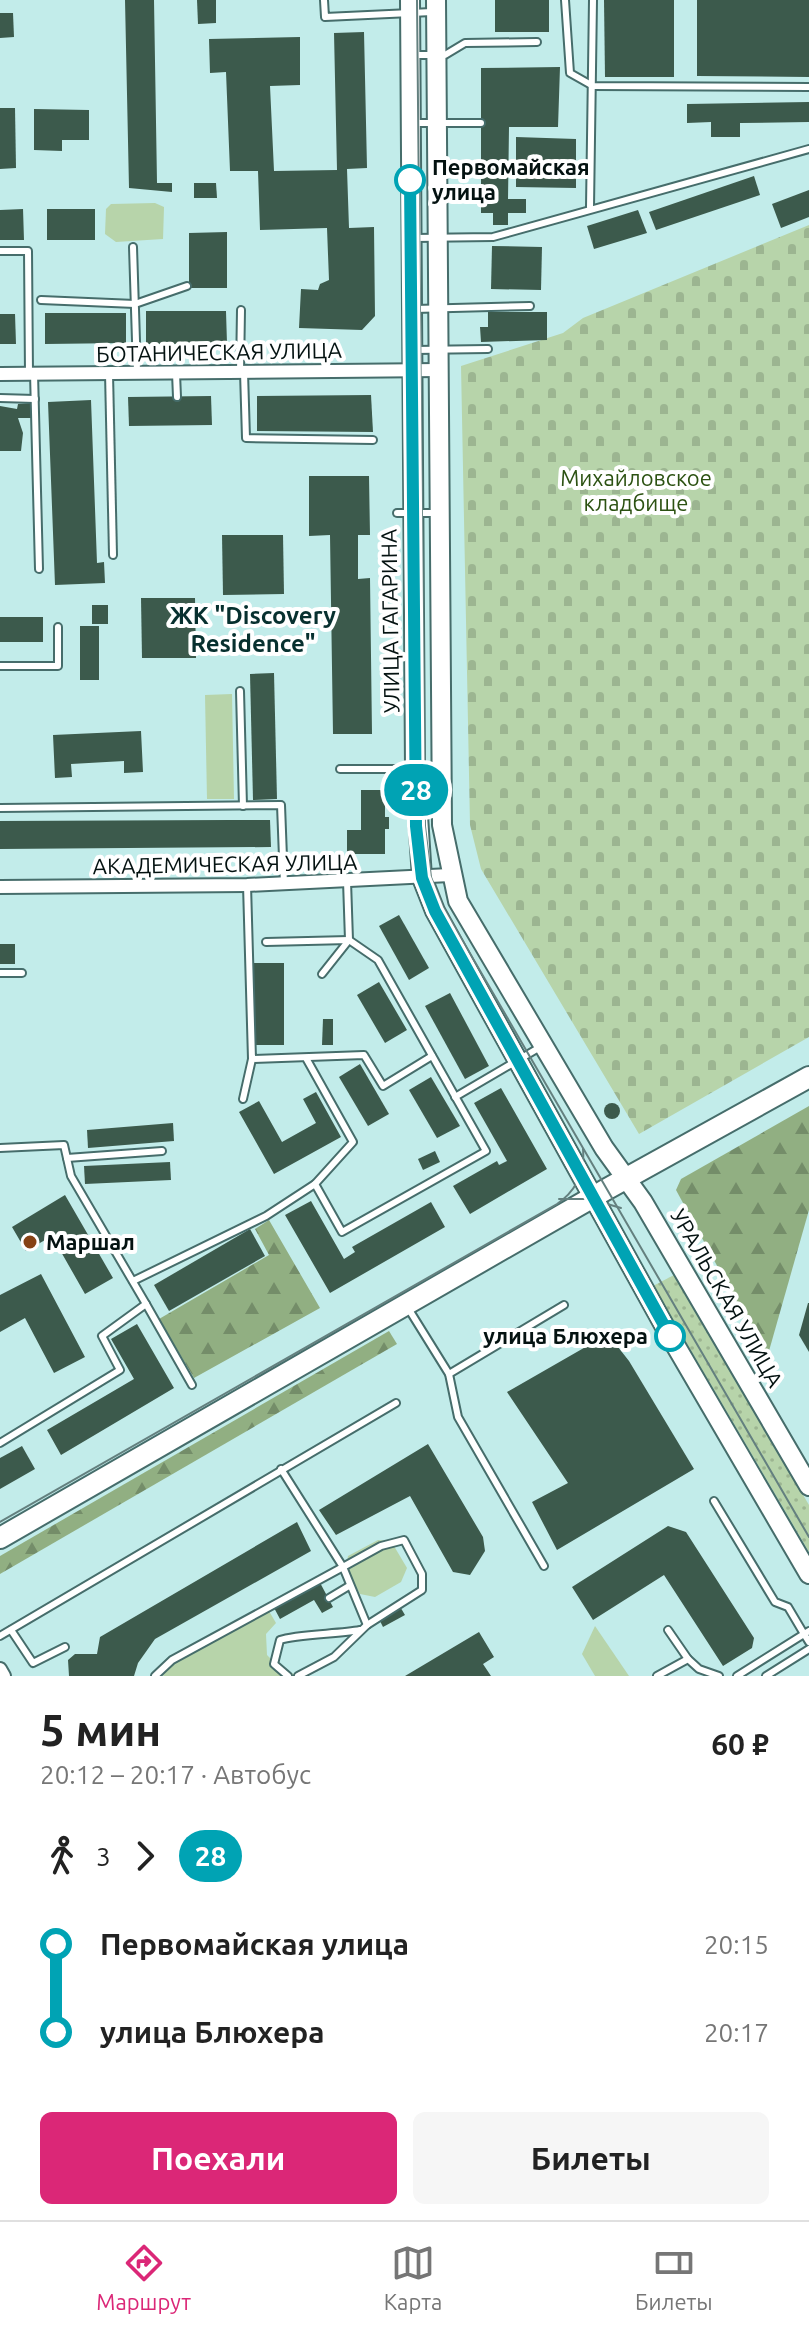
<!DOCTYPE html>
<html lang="ru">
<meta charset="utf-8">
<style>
:root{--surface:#fff;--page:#f6f6f6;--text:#222;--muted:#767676;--line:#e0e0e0;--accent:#db2777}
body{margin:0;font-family:Ubuntu,sans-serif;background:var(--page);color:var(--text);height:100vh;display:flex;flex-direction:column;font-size:30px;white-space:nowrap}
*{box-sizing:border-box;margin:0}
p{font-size:26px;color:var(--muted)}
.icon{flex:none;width:44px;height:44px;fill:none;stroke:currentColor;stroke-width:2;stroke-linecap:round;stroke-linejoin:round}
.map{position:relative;height:1676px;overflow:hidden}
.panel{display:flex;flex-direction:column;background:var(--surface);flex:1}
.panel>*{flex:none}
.badge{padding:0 16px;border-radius:26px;font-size:28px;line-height:52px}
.map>.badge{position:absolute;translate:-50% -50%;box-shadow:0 0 0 4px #fff}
.legs{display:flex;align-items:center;gap:12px;height:88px;padding:0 40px;font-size:26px}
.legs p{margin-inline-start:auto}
.head{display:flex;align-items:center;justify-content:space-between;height:136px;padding:0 40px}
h1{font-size:44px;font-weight:600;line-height:60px}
.primary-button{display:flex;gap:16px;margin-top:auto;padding:16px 40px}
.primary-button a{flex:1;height:92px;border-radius:12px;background:var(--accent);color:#fff;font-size:32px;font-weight:600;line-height:92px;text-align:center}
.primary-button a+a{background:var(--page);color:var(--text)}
ul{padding:0 40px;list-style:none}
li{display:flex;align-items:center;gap:28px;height:88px;font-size:30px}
li i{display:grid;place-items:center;width:12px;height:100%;margin:0 10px;background:currentColor}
li i::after{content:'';width:20px;height:20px;margin:-10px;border:6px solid;border-radius:50%;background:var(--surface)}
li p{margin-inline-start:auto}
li:first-child i{background:linear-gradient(#0000 50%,currentColor 0)}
li:last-child i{background:linear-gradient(currentColor 50%,#0000 0)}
.tab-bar{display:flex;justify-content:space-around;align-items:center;height:112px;border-top:2px solid var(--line);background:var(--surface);font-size:22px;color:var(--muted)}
.tab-bar a{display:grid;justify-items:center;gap:4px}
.tab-bar .selected{color:var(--accent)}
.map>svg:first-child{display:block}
</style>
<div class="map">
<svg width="809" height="1676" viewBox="0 0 809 1676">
<defs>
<pattern id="grass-dots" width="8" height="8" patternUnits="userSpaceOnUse" patternTransform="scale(2)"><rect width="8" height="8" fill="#b7d4aa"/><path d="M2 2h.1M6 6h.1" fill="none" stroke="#9cb591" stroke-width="1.8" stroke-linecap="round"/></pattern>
<pattern id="forest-firs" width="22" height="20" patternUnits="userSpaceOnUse" patternTransform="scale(2)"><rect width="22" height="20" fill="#91af82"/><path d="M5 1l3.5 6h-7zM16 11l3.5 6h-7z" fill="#748d69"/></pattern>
<pattern id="cemetery-stones" width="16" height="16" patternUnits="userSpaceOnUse" patternTransform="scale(2)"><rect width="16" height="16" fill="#b7d4aa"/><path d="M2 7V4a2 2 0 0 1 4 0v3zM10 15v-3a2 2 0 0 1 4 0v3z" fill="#9cb591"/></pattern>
</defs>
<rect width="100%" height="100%" fill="#c2ecea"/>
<!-- grass -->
<path fill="url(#grass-dots)" d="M674,1275L809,1505V1552L653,1286Z"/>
<!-- forest -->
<g fill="url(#forest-firs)">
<path d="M809,1106V1210L767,1358L676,1190L681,1179Z"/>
<path d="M269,1220L320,1308L194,1378L159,1319L269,1255L255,1229Z"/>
<path d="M389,1331L397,1344L0,1574V1556Z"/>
</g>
<!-- cemetery -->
<path fill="url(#cemetery-stones)" d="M809,225V1037L639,1134L481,869L470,825L461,366L563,333L583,318Z"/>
<!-- green -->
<g fill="#b7d4aa">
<path d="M155,203L164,207L163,239L116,242L105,234L106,209L111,204Z"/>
<path d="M232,694L234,799H207L205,695Z"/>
<path d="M378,1540L391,1541L407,1568L401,1582L375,1597L360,1594L346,1568L348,1556Z"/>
<path d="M266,1606L276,1623L266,1634L267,1655L279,1667L298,1676H163L167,1663Z"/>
<path d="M595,1626L629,1676H595L582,1654Z"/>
</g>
<!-- building -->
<g fill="#3c5a4c">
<path d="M125,0H154L157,183H172V192L129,188Z"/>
<path d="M197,0H216V23L198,24Z"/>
<rect x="495" y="0" width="54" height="32"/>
<path d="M604,0H674V77H605Z"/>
<path d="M697,0H809V77L697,76Z"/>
<path d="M0,13H13L14,37L0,38Z"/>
<path d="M364,32L367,168L347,169L349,228L374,227L375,316L362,330L299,328L301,289L318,290L320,284L329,280L327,228L260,230L258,171H230L226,72L210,73L209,39L300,37V85L270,86L274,171L337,170L334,33Z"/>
<path d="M560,67L558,127H509L508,199H526V213H508V225H493V213H481V68Z"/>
<path d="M809,102V122L740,123V137H711V122L687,123V104Z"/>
<path d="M0,108H15L16,168L0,169Z"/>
<path d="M34,109L89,110V140H62V151L34,150Z"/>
<path d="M516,137L576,139V188L516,187Z"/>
<path d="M754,176L760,195L656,230L649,212Z"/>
<path d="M194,183H216L217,198H194Z"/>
<path d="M809,190V217L781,228L772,204Z"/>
<path d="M23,209L24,240H0V210Z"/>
<rect x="47" y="209" width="48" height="31"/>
<path d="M638,210L647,233L594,249L587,226Z"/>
<path d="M227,232V288H189V233Z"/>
<path d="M492,246L542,247L541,290L491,289Z"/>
<path d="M146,311H226L227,344H146Z"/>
<path d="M488,312H547V340L481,342L480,327H488Z"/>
<path d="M45,313H126V343L45,344Z"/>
<path d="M0,314H15L16,344H0Z"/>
<path d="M371,395L373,432L257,431V396Z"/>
<path d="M211,396L212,425L129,426L128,397Z"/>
<path d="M91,400L97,563L104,562L105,583L55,585L48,402Z"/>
<path d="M31,403V418H18L23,433L21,451H0V406L17,409L18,404Z"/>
<path d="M309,476H369L370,535H358V579L370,578L372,734H333L330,535L309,536Z"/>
<path d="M222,535H283L284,594L223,595Z"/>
<path d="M141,598H195L196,658H142Z"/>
<rect x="92" y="605" width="16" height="19"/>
<rect x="0" y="617" width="43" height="25"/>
<rect x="80" y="626" width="19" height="54"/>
<path d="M274,673L277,799L253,800L250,674Z"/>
<path d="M141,731L143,772L124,773V761L71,764L72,777L55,778L53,735Z"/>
<path d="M361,790H385V817H389V829H385V854H347V830H361Z"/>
<path d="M228,820H270L271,847L0,849V821Z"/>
<path d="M399,915L429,968L409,980L379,926Z"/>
<rect x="0" y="944" width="15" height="20"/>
<rect x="254" y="963" width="30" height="82"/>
<path d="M379,982L407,1030L385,1043L357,995Z"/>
<path d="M450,993L489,1066L465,1079L425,1006Z"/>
<path d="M323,1019H333V1045H322Z"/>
<path d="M360,1064L389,1114L368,1126L339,1077Z"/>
<path d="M431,1077L460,1126L437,1138L409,1090Z"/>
<path d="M501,1088L547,1169L470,1214L453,1186L497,1161L499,1165L507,1161L474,1103Z"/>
<path d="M316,1092L341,1137L274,1174L239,1112L259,1101L282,1142L316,1123L303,1099Z"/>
<circle cx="612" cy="1111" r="8"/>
<path d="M173,1123L174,1141L88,1148L87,1130Z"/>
<path d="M435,1151L440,1162L423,1170L418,1159Z"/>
<path d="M170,1162L171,1180L85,1184L84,1166Z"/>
<path d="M65,1195L113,1278L85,1294L52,1236L26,1251L12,1227Z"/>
<path d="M311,1201L344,1259L355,1252L352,1247L431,1202L445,1227L330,1293L285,1215Z"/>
<path d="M250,1229L265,1256L169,1311L154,1285Z"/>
<path d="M41,1274L85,1357L54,1373L25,1318L0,1332V1295Z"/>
<path d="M808,1303H809V1352L799,1335Z"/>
<path d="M137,1324L174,1388L61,1455L47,1430L134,1379L111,1339Z"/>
<path d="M596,1341L618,1347L629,1361L694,1469L557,1550L532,1502L568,1483L507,1392Z"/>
<path d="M428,1444L483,1537L485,1551L470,1575L453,1572L410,1496L336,1535L319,1510Z"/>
<path d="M22,1446L35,1469L0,1489V1458Z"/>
<path d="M297,1522L311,1551L155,1639L138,1663L134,1676H69L68,1660L75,1654H97L100,1637Z"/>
<path d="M668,1526L686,1532L754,1638L752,1648L723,1666L664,1575L593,1620L572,1587Z"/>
<path d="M318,1579L333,1607L322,1613L314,1600L280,1619L272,1604Z"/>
<path d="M399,1605L405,1615L383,1627L378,1617Z"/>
<path d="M479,1632L494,1657L483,1664L491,1676H405Z"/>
</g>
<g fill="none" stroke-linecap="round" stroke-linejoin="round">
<defs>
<g id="lane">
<path d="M324,0L325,17L432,12"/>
<path d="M565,0L570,73L593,86L809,87"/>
<path d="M412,55H445L465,43L537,42"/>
<path d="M413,123H481"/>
<path d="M590,207L593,0"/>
<path d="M414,238L493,237L809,149"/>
<path d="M133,247L137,372"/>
<path d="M0,251H28L29,374"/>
<path d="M41,300L135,304L187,286"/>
<path d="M415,309L530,306"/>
<path d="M415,350L488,349"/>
<path d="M240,372L241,310"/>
<path d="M244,372L246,438L373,440"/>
<path d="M34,373L39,569"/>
<path d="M109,373L113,555"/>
<path d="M176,373L177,397"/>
<path d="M0,398L35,399"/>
<path d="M397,513H437"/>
<path d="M0,666H58V627"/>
<path d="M240,691L243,806"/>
<path d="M340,769H439"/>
<path d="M0,808L281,805L284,884"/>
<path d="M247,885L252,1059L364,1055L383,1086L432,1056"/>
<path d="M0,973H22"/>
<path d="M322,974L349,940L347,881"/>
<path d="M306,1058L353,1142L315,1184"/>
<path d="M455,1097L542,1046"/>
<path d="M243,1099L252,1059"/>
<path d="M0,1148L64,1145L71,1176L146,1304"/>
<path d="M67,1158L162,1151"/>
<path d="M133,1281L266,1216L315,1184L342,1232L486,1151L378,960L349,940L266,942"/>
<path d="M408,1308L449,1374L458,1417L544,1566"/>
<path d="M449,1374L564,1305"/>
<path d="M0,1443L120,1370L102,1336L146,1304L192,1385"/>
<path d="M281,1469L343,1567L381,1546L404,1540L422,1574V1590L367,1625L334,1657L298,1676"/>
<path d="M714,1501L775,1602L788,1607L804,1634L809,1631"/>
<path d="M329,1598L349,1586"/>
<path d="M11,1630L33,1663L65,1647"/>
<path d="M668,1630L688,1659"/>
<path d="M0,1636L396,1403"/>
<path d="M155,1676L172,1660L343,1567L367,1625"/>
<path d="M288,1676L274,1664L280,1640C296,1634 340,1634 360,1630"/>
<path d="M657,1676L688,1659L699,1669L719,1676"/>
<path d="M737,1676L804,1634L809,1642"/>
<path d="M766,1676L809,1649"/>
</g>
<g id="street">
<path d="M0,374L439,370"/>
<path d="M0,887L247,885L450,875"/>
<path d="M0,1669L4,1676"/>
</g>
<g id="secondary">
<path d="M410,0L415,769L422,878L435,911L670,1336L809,1574"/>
<path d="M436,0L442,825L458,901L604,1148L643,1202L809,1486"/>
</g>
<path id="primary" d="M0,1538L607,1189L809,1077"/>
</defs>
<!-- lane casing -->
<use href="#lane" stroke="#466d6b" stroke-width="10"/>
<!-- street casing -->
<use href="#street" stroke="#466d6b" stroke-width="16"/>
<!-- secondary casing -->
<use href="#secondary" stroke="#466d6b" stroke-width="22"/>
<!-- primary casing -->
<use href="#primary" stroke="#466d6b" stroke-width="24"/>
<!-- lane -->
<use href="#lane" stroke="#fff" stroke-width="6"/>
<!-- street -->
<use href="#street" stroke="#fff" stroke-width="12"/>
<!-- secondary -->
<use href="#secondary" stroke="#fff" stroke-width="18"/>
<!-- primary -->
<use href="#primary" stroke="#fff" stroke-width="20"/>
<!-- tram -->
<g stroke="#64807f" stroke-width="2">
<path d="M417,0L425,826L431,877L443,907L809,1537"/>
<path d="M559,1199H590L621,1208"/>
<path d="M0,1522L557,1204C576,1191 585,1172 583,1149"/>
</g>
</g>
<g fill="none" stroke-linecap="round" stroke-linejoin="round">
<defs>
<path id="line-1" d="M410,180L416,826L422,878L435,911L670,1336"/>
</defs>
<!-- line-1 casing -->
<use href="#line-1" stroke="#fff" stroke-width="18"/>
<!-- line-1 -->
<use href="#line-1" stroke="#00a3b4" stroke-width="12"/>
</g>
<!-- markers -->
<g fill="#fff" stroke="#00a3b4" stroke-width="4">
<circle cx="410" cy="180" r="14"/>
<circle cx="670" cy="1336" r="14"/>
</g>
<circle fill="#864215" stroke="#fff" stroke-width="3" cx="30" cy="1242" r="8"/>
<g text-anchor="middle" stroke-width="8" stroke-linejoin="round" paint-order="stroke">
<!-- stop labels -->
<g font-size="22" font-weight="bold" fill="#041211" stroke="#fff" text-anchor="start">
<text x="432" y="175">Первомайская<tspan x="432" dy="25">улица</tspan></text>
<text x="648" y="1344" text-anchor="end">улица Блюхера</text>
</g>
<!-- street labels -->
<g font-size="22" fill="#041211" stroke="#fff">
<text transform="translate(219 352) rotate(-1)" y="8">БОТАНИЧЕСКАЯ УЛИЦА</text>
<text transform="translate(390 621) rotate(-91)" y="8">УЛИЦА ГАГАРИНА</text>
<text transform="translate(225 864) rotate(-1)" y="8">АКАДЕМИЧЕСКАЯ УЛИЦА</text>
<text transform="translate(727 1298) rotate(60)" y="8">УРАЛЬСКАЯ УЛИЦА</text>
</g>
<!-- park labels -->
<g font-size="22" fill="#2c5212" stroke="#fff">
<text x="636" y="486">Михайловское<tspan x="636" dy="25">кладбище</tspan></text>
</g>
<!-- poi labels -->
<g font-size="22" font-weight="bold" fill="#041211" stroke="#fff" text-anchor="start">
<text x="46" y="1250">Маршал</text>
</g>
<!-- neighbourhood labels -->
<g font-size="24" font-weight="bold" fill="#07302f" stroke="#fff">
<text x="253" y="624">ЖК "Discovery<tspan x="253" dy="28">Residence"</tspan></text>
</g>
</g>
</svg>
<b class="badge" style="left:416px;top:790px;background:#00a3b4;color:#fff">28</b>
</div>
<section class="panel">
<div class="head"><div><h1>5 мин</h1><p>20:12 – 20:17 · Автобус</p></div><b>60 ₽</b></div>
<div class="legs"><svg class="icon" aria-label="walk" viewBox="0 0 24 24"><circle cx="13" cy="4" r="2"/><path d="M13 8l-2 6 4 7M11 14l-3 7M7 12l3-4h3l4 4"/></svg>3<svg class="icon" aria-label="forward" viewBox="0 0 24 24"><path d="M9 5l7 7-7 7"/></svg><b class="badge" style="background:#00a3b4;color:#fff">28</b></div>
<ul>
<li><i style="color:#00a3b4"></i><b>Первомайская улица</b><p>20:15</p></li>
<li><i style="color:#00a3b4"></i><b>улица Блюхера</b><p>20:17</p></li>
</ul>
<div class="primary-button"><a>Поехали</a><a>Билеты</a></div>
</section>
<nav class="tab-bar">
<a class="selected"><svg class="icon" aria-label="directions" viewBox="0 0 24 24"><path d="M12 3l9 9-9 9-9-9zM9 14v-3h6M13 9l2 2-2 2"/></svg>Маршрут</a>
<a><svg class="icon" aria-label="map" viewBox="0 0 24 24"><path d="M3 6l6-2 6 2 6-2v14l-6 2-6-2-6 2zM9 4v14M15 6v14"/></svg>Карта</a>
<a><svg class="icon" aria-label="tickets" viewBox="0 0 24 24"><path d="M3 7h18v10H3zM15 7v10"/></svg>Билеты</a>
</nav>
